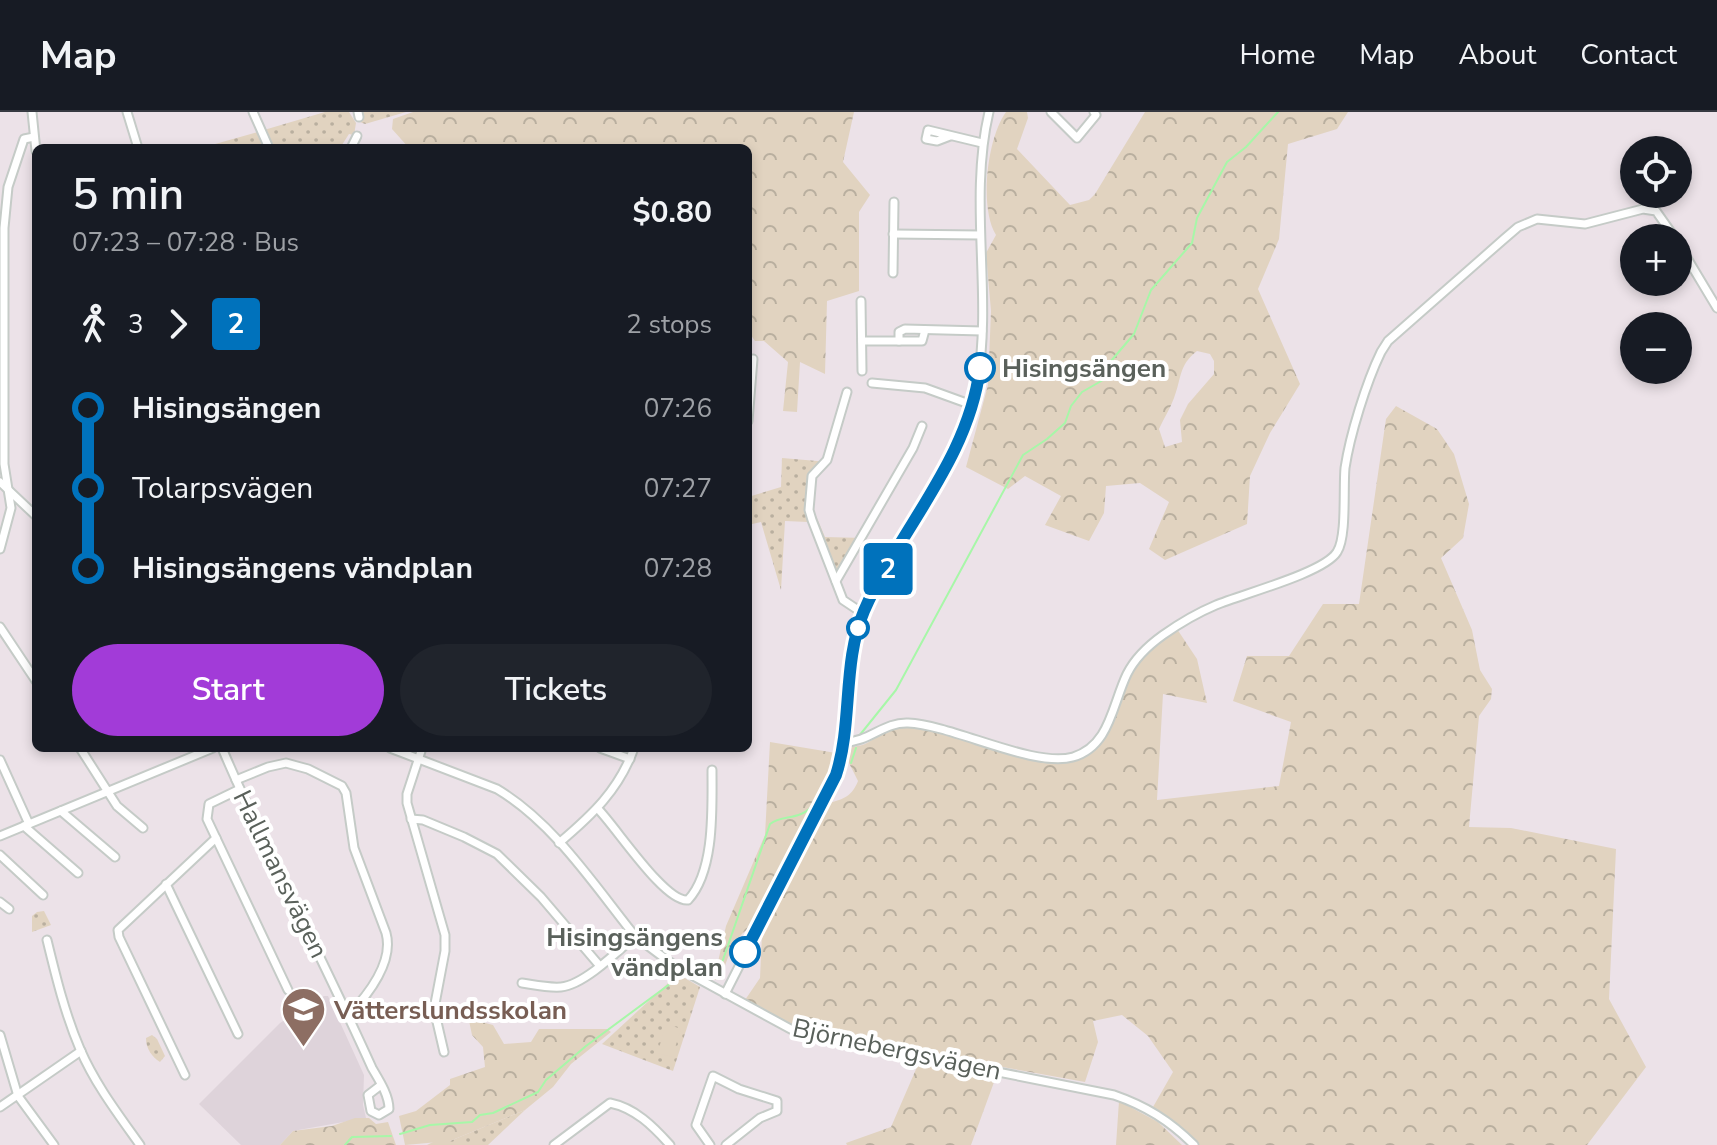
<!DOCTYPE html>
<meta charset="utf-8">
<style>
:root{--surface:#171b24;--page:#20242c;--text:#f1f3f6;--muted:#9ea1a6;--line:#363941;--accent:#a23bd8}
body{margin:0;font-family:"Nunito Sans",sans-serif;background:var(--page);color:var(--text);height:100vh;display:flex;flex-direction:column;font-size:30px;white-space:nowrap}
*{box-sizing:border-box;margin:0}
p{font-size:26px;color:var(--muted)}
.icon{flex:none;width:44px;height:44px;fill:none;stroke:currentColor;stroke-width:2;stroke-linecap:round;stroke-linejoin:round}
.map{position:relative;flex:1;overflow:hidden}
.sheet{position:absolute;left:32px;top:32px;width:720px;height:608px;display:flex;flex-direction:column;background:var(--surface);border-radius:12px;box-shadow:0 4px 12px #0003}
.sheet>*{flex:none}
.badge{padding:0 16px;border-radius:6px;font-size:28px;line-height:52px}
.fabs{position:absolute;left:1620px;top:24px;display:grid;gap:16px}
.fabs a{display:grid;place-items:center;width:72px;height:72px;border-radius:50%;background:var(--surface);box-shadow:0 4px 12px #0003;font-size:40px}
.map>.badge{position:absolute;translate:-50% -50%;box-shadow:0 0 0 4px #fff}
.legs{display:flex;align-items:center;gap:12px;height:88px;padding:0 40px;font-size:26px}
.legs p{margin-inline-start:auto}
.head{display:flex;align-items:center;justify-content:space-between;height:136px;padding:0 40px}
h1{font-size:44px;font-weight:600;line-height:60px}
.cta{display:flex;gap:16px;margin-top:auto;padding:16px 40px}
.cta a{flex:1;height:92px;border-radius:48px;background:var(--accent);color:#fff;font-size:32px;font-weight:600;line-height:92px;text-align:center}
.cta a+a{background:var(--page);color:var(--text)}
ul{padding:0 40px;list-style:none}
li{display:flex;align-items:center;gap:28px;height:80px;font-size:30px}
li i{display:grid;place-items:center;width:12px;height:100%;margin:0 10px;background:currentColor}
li i::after{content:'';width:20px;height:20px;margin:-10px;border:6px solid;border-radius:50%;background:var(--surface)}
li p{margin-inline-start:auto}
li:first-child i{background:linear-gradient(#0000 50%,currentColor 0)}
li:last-child i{background:linear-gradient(currentColor 50%,#0000 0)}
header{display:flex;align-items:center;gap:48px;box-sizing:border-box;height:112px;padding:0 40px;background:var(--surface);border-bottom:2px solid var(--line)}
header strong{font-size:38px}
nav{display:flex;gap:44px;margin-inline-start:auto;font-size:28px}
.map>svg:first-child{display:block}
</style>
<header>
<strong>Map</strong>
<nav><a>Home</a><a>Map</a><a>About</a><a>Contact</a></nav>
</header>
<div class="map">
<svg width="1717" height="1033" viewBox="0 0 1717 1033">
<defs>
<pattern id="green-dots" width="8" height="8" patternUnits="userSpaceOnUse" patternTransform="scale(2)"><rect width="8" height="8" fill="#e1d3c0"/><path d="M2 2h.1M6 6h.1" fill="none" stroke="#b9af9f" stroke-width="1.8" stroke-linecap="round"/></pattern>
<pattern id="forest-crowns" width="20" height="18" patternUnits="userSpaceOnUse" patternTransform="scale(2)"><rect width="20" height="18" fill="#e1d3c0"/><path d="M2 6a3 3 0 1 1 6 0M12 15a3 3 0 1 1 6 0" fill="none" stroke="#b9af9f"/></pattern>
</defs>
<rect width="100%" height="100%" fill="#ece2e8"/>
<!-- education -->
<path fill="#ded3da" d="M324,884H328L364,963L363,993L366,1006L293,1019L280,1033H241L199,992L280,911Z"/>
<!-- green -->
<g fill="url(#green-dots)">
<path d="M325,0H349L356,11L354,23L349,22L340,36H272L264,18Z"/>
<path d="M363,0H406L365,12L360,10Z"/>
<path d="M258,20L265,36H201Z"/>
<path d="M782,346L829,350L814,365L811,392L825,425L864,426L835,475L808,410L785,409L781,478L761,410L748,413V385L781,375Z"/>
<path d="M44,799L51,813L32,820V804L37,800Z"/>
<path d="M678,862L700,875L673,959L602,932Z"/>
<path d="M152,923L157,927L165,944L160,950C152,945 146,937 146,926Z"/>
<path d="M525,998L488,1033H427L435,1029H450Z"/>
</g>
<!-- forest -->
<g fill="url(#forest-crowns)" fill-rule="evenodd">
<path d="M413,0H854L843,50L870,83L859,100V179L827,189L825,262L800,250L797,300L783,299L788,250L764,229H755L748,219V36H409L392,17L393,7Z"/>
<path d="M1006,0H1027L1028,6L1017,37L1070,93L1089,88L1095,82L1145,0H1348L1337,17L1288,32L1279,127L1258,177L1300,272L1270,321L1250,364L1247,412L1165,448L1149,437L1169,390L1140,371L1106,374L1104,401L1089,429L1045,413L1061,384L1025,364L1008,377L966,355L988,273L991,199L986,141L996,123C979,96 987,26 1006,0ZM1197,239L1210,242L1214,249V262L1188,292L1180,308L1182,330L1165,335L1159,317C1164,306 1170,297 1174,286C1182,266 1178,254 1197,239Z"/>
<path d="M1396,294L1437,317L1454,342L1469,392L1463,426L1441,446L1472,518L1480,558L1492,577L1491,587L1479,604L1469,715L1511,716L1616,737L1609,887L1646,955L1587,1033H1198L1187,1021L1153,995L1173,960L1148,924L1122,903L1093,909L1098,930L1085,970L805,919L745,888L760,866L762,822L829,691C844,687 852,684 858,669L847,647L848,637C854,633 858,635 865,632C876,627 883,617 897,615C952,610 1003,648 1058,646C1066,645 1075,646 1082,644C1120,631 1113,585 1132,557C1143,540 1160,527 1177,517L1197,547L1207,591L1163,582L1157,688L1279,674L1291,610L1233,589L1247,544H1289L1323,492H1359L1386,307Z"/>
<path d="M770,630L836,641L819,693L754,814C733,822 727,849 720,868H714L726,814L765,723Z"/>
<path d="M474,889L481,894L482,910L493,913L504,932L531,930L539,917H607L611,920L571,952L553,975L525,998L450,1029L405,1033L399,1004L416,999L450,973V967L485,955L483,935L472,923L468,904Z"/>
<path d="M920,948L997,962L971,1033H847L846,1031L891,1015Z"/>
<path d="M1119,989L1158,1010L1182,1033H1116Z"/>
<path d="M355,1006H369L376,1012L388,1010L396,1033H280L293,1019L332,1014Z"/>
</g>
<!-- pitch -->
<path fill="#e1d3c0" d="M667,912L681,917L672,945L657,941Z"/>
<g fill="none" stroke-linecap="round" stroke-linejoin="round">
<!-- stream -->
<g stroke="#a7f7a8" stroke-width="2">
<path d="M859,624L896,578L1023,343L1047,327L1065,311L1071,294L1082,280L1103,268L1111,249L1134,222L1151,178L1192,131L1197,106L1227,50L1246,35L1278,0"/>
<path d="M851,651L856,636"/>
<path d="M695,857L706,860"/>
<path d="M714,864L717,865L770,712C780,704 790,707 801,702C817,696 824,675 833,662"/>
<path d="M400,1022L430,1013L472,1010L480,1003L493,1001L538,980L546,968L586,934L682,863"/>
<path d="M345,1033L352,1025L391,1024"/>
</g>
<defs>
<g id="minor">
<path d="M32,0L36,39"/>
<path d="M127,0L138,36"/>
<path d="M253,0L269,36"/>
<path d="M358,0L359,5"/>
<path d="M1051,0L1077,26L1096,3L1094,0"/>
<path d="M950,24L937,29L926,27L928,18L982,31"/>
<path d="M351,36L357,24"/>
<path d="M893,122L980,123"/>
<path d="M1678,131L1717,196"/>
<path d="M893,161L894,90"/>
<path d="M861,189L862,259"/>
<path d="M862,229H922L925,218"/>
<path d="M899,229V220L905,217L982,219"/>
<path d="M872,271L925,276L972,293"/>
<path d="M847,280L827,348L812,364L809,398L812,408L843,488L864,502"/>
<path d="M748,309L753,247"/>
<path d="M0,370L36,404"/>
<path d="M0,437L11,396L4,352V116L8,75L24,27L34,25"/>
<path d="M836,469L913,336L922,314"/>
<path d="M0,515L36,569"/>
<path d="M845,630C869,630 884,610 908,611C953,613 1033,656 1073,645C1110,634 1112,593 1127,562C1135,546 1149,533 1163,523C1180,511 1197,501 1216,493C1242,482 1324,461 1337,440C1347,425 1343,376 1345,356C1350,323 1366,271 1381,240L1388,229L1504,127L1518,115L1537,107L1585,112L1643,97L1656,99L1675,126"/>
<path d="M80,636L117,694L143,716"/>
<path d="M222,636C268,744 324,849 372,956C379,968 389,983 389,997L379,1003L371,999L368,983L381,973"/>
<path d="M390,636L497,677C554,711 594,773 635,824L675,854L796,920L1114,983C1146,994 1170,1009 1194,1033"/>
<path d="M422,636L407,682V691L445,823V839L434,897L444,940"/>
<path d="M600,636L630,647"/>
<path d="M0,648L29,712"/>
<path d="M236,668L268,655L286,651L308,657L342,674L346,681L354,736L386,821C394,850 367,884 348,904"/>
<path d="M240,677L209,692L207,707L288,878"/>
<path d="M598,697C616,715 665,791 688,788C715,759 712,696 712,658"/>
<path d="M61,699L115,745"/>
<path d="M411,707L423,708L464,725L497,742L541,785L599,853"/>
<path d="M24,714L78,761"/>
<path d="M0,724L213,636"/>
<path d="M559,731C592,703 619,678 634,636"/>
<path d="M0,743L43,783"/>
<path d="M166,772L238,922"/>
<path d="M0,790L9,797"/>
<path d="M47,828C56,865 65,902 80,937C95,972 118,1002 140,1033"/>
<path d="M522,871C535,873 548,876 561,875C584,873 618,839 635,824"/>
<path d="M725,882L836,663C853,610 843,553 864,501C896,423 962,359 977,273C993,183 968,89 989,0"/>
<path d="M0,923L18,984L54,1033"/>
<path d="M185,963L119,825L118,818L216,726"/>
<path d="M0,995L81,939"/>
<path d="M554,1033L610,991C635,996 653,1014 670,1033"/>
<path d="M710,1033L696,1013L713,964L739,977L777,989V999L760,1006L726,1033"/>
</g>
</defs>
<!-- minor casing -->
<use href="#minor" stroke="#c5cbc7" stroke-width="11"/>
<!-- minor -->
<use href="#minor" stroke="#fff" stroke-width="7"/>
</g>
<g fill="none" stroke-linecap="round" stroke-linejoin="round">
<defs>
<path id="line-1" d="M745,840L836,663C853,610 842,551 864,499C900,416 968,349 980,256"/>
</defs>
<!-- line-1 casing -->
<use href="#line-1" stroke="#fff" stroke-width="18"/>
<!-- line-1 -->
<use href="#line-1" stroke="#0072bc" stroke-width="12"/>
</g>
<!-- icons -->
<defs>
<symbol id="school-pin" viewBox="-11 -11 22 30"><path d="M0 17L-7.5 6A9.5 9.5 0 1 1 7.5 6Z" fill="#8d6e63" stroke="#fff"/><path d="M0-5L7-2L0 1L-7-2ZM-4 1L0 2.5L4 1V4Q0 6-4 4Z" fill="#fff"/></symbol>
</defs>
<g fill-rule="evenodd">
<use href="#school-pin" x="278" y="872" width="51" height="69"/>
</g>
<!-- markers -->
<g fill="#fff" stroke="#0072bc" stroke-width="4">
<circle cx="980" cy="256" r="14"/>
<circle cx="858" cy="516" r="10"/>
<circle cx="745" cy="840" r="14"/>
</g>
<g text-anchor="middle" stroke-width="8" stroke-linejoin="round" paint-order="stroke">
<!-- stop labels -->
<g font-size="26" font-weight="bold" fill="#5a615b" stroke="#fff" text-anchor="start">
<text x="1002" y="265">Hisingsängen</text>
<text x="723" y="834" text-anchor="end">Hisingsängens<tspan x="723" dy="30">vändplan</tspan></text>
</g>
<!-- street labels -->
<g font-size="26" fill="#5a615b" stroke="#fff">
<text transform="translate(281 762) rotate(64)" y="9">Hallmansvägen</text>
<text transform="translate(897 937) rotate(12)" y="9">Björnebergsvägen</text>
</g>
<!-- education labels -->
<g font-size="26" font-weight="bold" fill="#785e54" stroke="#fff" text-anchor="start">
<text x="334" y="907">Vätterslundsskolan</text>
</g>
</g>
</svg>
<div class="fabs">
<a><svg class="icon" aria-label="locate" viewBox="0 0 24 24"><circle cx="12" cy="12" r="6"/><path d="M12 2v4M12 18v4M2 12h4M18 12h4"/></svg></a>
<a>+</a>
<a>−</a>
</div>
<b class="badge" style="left:888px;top:457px;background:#0072bc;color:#fff">2</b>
<section class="sheet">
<div class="head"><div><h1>5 min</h1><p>07:23 – 07:28 · Bus</p></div><b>$0.80</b></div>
<div class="legs"><svg class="icon" aria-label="walk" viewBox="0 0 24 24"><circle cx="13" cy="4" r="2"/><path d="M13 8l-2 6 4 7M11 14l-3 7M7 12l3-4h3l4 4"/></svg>3<svg class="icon" aria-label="forward" viewBox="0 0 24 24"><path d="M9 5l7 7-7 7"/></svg><b class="badge" style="background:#0072bc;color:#fff">2</b><p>2 stops</p></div>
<ul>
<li><i style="color:#0072bc"></i><b>Hisingsängen</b><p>07:26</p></li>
<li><i style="color:#0072bc"></i><span>Tolarpsvägen</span><p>07:27</p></li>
<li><i style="color:#0072bc"></i><b>Hisingsängens vändplan</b><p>07:28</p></li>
</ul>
<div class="cta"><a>Start</a><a>Tickets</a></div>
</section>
</div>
